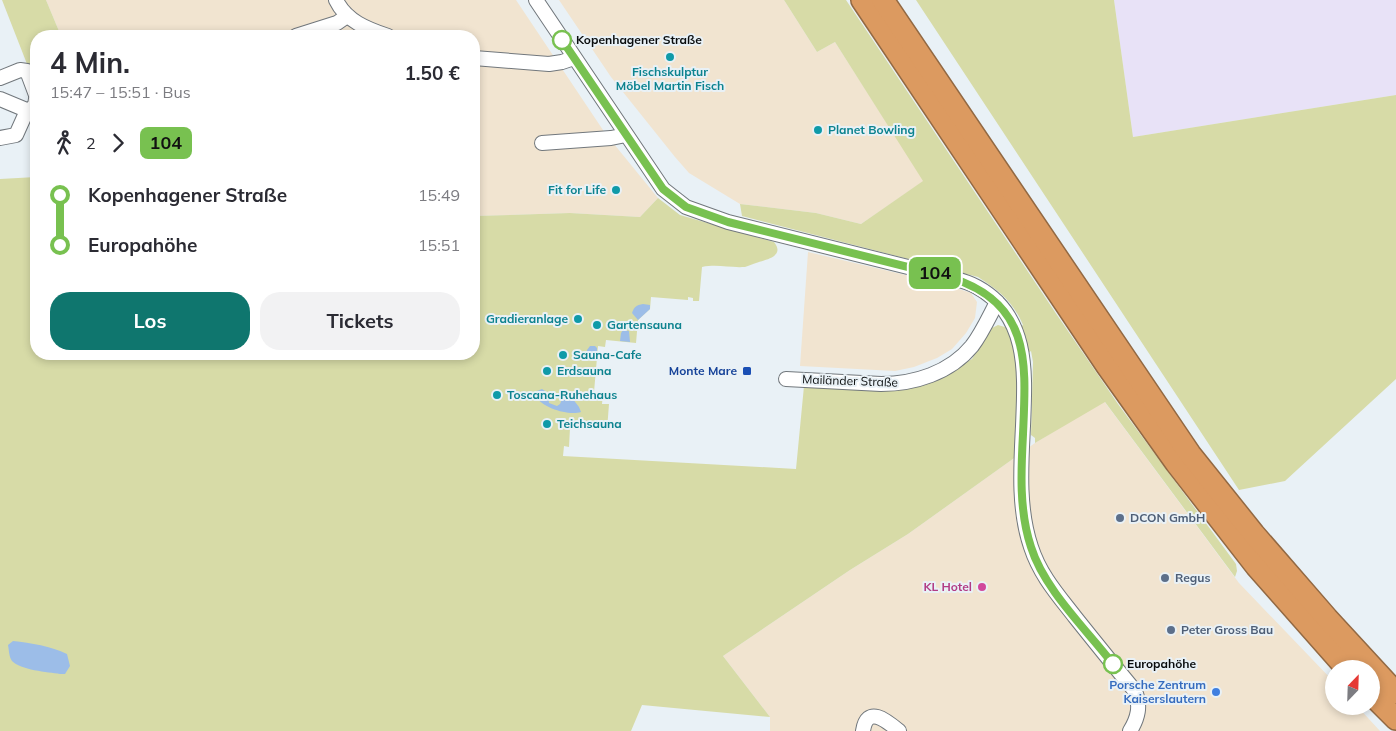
<!DOCTYPE html>
<html lang="de">
<meta charset="utf-8">
<style>
:root{--surface:#fff;--page:#f2f2f3;--text:#2b2b33;--muted:#7c7c81;--accent:#0f766e}
body{margin:0;font-family:Mulish,sans-serif;background:var(--page);color:var(--text);height:100vh;display:flex;flex-direction:column;font-size:19px;white-space:nowrap}
*{box-sizing:border-box;margin:0}
p{font-size:16px;color:var(--muted)}
.icon{flex:none;width:28px;height:28px;fill:none;stroke:currentColor;stroke-width:2;stroke-linecap:round;stroke-linejoin:round}
.map{position:relative;flex:1;overflow:hidden}
.details{position:absolute;left:30px;top:30px;width:450px;height:330px;display:flex;flex-direction:column;background:var(--surface);border-radius:20px;box-shadow:0 2px 8px #0003}
.details>*{flex:none}
.badge{padding:0 10px;border-radius:8px;font-size:18px;line-height:32px}
.needle{width:32px;rotate:23deg}
.controls{position:absolute;left:1325px;top:660px;display:grid;gap:10px}
.controls a{display:grid;place-items:center;width:55px;height:55px;border-radius:50%;background:var(--surface);box-shadow:0 2px 8px #0003;font-size:25px}
.map>.badge{position:absolute;translate:-50% -50%;box-shadow:0 0 0 2px #fff}
.legs{display:flex;align-items:center;gap:8px;height:55px;padding:0 20px;font-size:16px}
.legs p{margin-inline-start:auto}
.headline{display:flex;align-items:center;justify-content:space-between;height:85px;padding:0 20px}
h1{font-size:28px;font-weight:700;line-height:38px}
.cta{display:flex;gap:10px;margin-top:auto;padding:10px 20px}
.cta a{flex:1;height:58px;border-radius:20px;background:var(--accent);color:#fff;font-size:20px;font-weight:700;line-height:58px;text-align:center}
.cta a+a{background:var(--page);color:var(--text)}
ul{padding:0 20px;list-style:none}
li{display:flex;align-items:center;gap:18px;height:50px;font-size:19px}
li i{display:grid;place-items:center;width:8px;height:100%;margin:0 6px;background:currentColor}
li i::after{content:'';width:12px;height:12px;margin:-6px;border:4px solid;border-radius:50%;background:var(--surface)}
li p{margin-inline-start:auto}
li:first-child i{background:linear-gradient(#0000 50%,currentColor 0)}
li:last-child i{background:linear-gradient(currentColor 50%,#0000 0)}
.map>svg:first-child{display:block}
</style>
<div class="map">
<svg width="1396" height="731" viewBox="0 0 1396 731">
<rect width="100%" height="100%" fill="#e9f1f6"/>
<!-- commercial -->
<g fill="#f1e4d0">
<path d="M46,0H516L605,133L658,198L640,217L570,213L474,216V36H61Z"/>
<path d="M559,0H784L817,52L835,42L924,181L861,224L816,213L740,204L689,173L675,157L611,77Z"/>
<path d="M808,252L944,284L971,293L977,302L975,318L966,333L952,349L937,358L914,367L895,371L800,366Z"/>
<path d="M1104,401L1239,583L1334,682V706H1357L1380,731H770V717L723,656L850,570L908,534L1035,443Z"/>
</g>
<!-- industrial -->
<path fill="#e8e2f7" d="M1114,0H1396V95L1133,137Z"/>
<!-- green -->
<g fill="#d7dba7">
<path d="M2,0H46L61,36H36V87Z"/>
<path d="M784,0H846L1057,315L1118,404L1236,564L1237,571L1235,577L1105,402L1035,443V438L1031,435L1033,362L1031,351L1018,360L1017,456L908,534L850,570L723,656L770,717L642,705L631,731H0V179L36,177V354H474V216L570,213L640,217L658,198L680,215L774,242C786,257 764,260 756,263C752,264 749,266 745,267C729,268 718,264 702,267L699,301H693V298L688,297V300L651,297L650,309L638,320L636,343L606,340L605,347L598,346L594,392L603,393L602,404H609L607,430L570,428L569,447L564,446L563,456L796,469L804,386L881,390L950,371L972,359L992,328L998,325L1008,328L1012,333L1023,325C1012,300 999,291 978,277L742,216L740,204L816,213L861,224L923,181L835,42L817,52Z"/>
<path d="M916,0H1114L1133,137L1396,95V379L1285,481L1239,490Z"/>
</g>
<!-- water -->
<g fill="#9cbde8">
<path d="M643,304L650,305V309L638,320L632,313C634,307 636,305 643,304Z"/>
<path d="M623,330L629,331L630,342L620,341L621,333Z"/>
<path d="M590,346H595L597,348V360L586,359L587,350Z"/>
<path d="M542,389L548,393L549,403L557,406L560,404L564,394H569L579,407L581,412C569,416 543,408 536,397L537,391Z"/>
<path d="M13,641C31,643 51,646 67,654L70,666L65,674H60C48,672 20,670 12,661C9,657 9,650 8,645Z"/>
</g>
<g fill="none" stroke-linecap="round" stroke-linejoin="round">
<defs>
<g id="minor">
<path d="M336,0C346,21 367,29 388,36"/>
<path d="M536,0L663,189L686,207L728,222L952,278C960,280 970,283 977,287C1030,316 1025,375 1023,426C1021,466 1018,509 1031,547C1040,575 1058,595 1075,617C1095,642 1115,667 1135,691C1141,706 1138,718 1130,731"/>
<path d="M296,36L337,23L347,16"/>
<path d="M474,58L549,64L562,62L574,58"/>
<path d="M0,78L20,70L27,71L36,95"/>
<path d="M0,99L36,114"/>
<path d="M0,138L16,135L25,115L35,105L36,99"/>
<path d="M542,143L611,138L626,135"/>
<path d="M786,379L881,384C914,384 950,373 972,346C982,333 989,317 997,302"/>
<path d="M863,731C867,704 887,721 899,731"/>
</g>
<g id="highway">
<path d="M862,0L1107,366L1176,463L1256,566L1347,669"/>
<path d="M883,0L1190,454L1254,534L1327,618L1396,693"/>
<path d="M1371,694L1396,719"/>
</g>
</defs>
<!-- minor casing -->
<use href="#minor" stroke="#71777c" stroke-width="16"/>
<!-- highway casing -->
<use href="#highway" stroke="#926943" stroke-width="24"/>
<!-- minor -->
<use href="#minor" stroke="#fff" stroke-width="14"/>
<!-- highway -->
<use href="#highway" stroke="#dc9a60" stroke-width="21"/>
</g>
<g fill="none" stroke-linecap="round" stroke-linejoin="round">
<defs>
<path id="line-1" d="M562,40L663,189L686,207L728,222L952,278C1032,304 1026,364 1023,434C1021,471 1019,511 1031,547C1044,589 1086,629 1113,664"/>
</defs>
<!-- line-1 casing -->
<use href="#line-1" stroke="#fff" stroke-width="11"/>
<!-- line-1 -->
<use href="#line-1" stroke="#78c150" stroke-width="8"/>
</g>
<!-- markers -->
<g fill="#fff" stroke="#78c150" stroke-width="2.5">
<circle cx="562" cy="40" r="9"/>
<circle cx="1113" cy="664" r="9"/>
</g>
<g fill="#0f9aa8" stroke="#e9f1f6" stroke-width="2">
<circle cx="670" cy="57" r="5"/>
<circle cx="818" cy="130" r="5"/>
<circle cx="616" cy="190" r="5"/>
<circle cx="578" cy="319" r="5"/>
<circle cx="597" cy="325" r="5"/>
<circle cx="563" cy="355" r="5"/>
<circle cx="547" cy="371" r="5"/>
<circle cx="497" cy="395" r="5"/>
<circle cx="547" cy="424" r="5"/>
</g>
<rect fill="#1a4fb4" stroke="#e9f1f6" stroke-width="2" x="742" y="366" width="10" height="10" rx="2.5"/>
<g fill="#5c6f8a" stroke="#e9f1f6" stroke-width="2">
<circle cx="1120" cy="518" r="5"/>
<circle cx="1165" cy="578" r="5"/>
<circle cx="1171" cy="630" r="5"/>
</g>
<circle fill="#d1479c" stroke="#e9f1f6" stroke-width="2" cx="982" cy="587" r="5"/>
<circle fill="#3f7fe0" stroke="#e9f1f6" stroke-width="2" cx="1216" cy="692" r="5"/>
<g text-anchor="middle" stroke-width="4" stroke-linejoin="round" paint-order="stroke">
<!-- stop labels -->
<g font-size="12" font-weight="bold" fill="#0a0d0e" stroke="#e9f1f6" text-anchor="start">
<text x="576" y="44">Kopenhagener Straße</text>
<text x="1127" y="668">Europahöhe</text>
</g>
<!-- culture labels -->
<g font-size="12" font-weight="bold" fill="#0d838f" stroke="#e9f1f6" text-anchor="start">
<text x="670" y="76" text-anchor="middle">Fischskulptur<tspan x="670" dy="14">Möbel Martin Fisch</tspan></text>
<text x="828" y="134">Planet Bowling</text>
<text x="606" y="194" text-anchor="end">Fit for Life</text>
<text x="568" y="323" text-anchor="end">Gradieranlage</text>
<text x="607" y="329">Gartensauna</text>
<text x="573" y="359">Sauna-Cafe</text>
<text x="557" y="375">Erdsauna</text>
<text x="507" y="399">Toscana-Ruhehaus</text>
<text x="557" y="428">Teichsauna</text>
</g>
<!-- transit labels -->
<g font-size="12" font-weight="bold" fill="#164399" stroke="#e9f1f6" text-anchor="end">
<text x="737" y="375">Monte Mare</text>
</g>
<!-- street labels -->
<g font-size="12" fill="#0a0d0e" stroke="#e9f1f6">
<text transform="translate(850 381) rotate(2)" y="4">Mailänder Straße</text>
</g>
<!-- service labels -->
<g font-size="12" font-weight="bold" fill="#4e5e75" stroke="#e9f1f6" text-anchor="start">
<text x="1130" y="522">DCON GmbH</text>
<text x="1175" y="582">Regus</text>
<text x="1181" y="634">Peter Gross Bau</text>
</g>
<!-- hotel labels -->
<g font-size="12" font-weight="bold" fill="#b23c85" stroke="#e9f1f6" text-anchor="end">
<text x="972" y="591">KL Hotel</text>
</g>
<!-- shop labels -->
<g font-size="12" font-weight="bold" fill="#366cbe" stroke="#e9f1f6" text-anchor="end">
<text x="1206" y="689">Porsche Zentrum<tspan x="1206" dy="14">Kaiserslautern</tspan></text>
</g>
</g>
</svg>
<div class="controls">
<a><svg class="needle" viewBox="-14 -14 28 28"><path d="M0-13l5 13h-10z" fill="#e53935"/><path d="M0 13l5-13h-10z" fill="#7c7c81"/></svg></a>
</div>
<b class="badge" style="left:935px;top:273px;background:#78c150;color:#111">104</b>
<section class="details">
<div class="headline"><div><h1>4 Min.</h1><p>15:47 – 15:51 · Bus</p></div><b>1.50 €</b></div>
<div class="legs"><svg class="icon" aria-label="walk" viewBox="0 0 24 24"><circle cx="13" cy="4" r="2"/><path d="M13 8l-2 6 4 7M11 14l-3 7M7 12l3-4h3l4 4"/></svg>2<svg class="icon" aria-label="forward" viewBox="0 0 24 24"><path d="M9 5l7 7-7 7"/></svg><b class="badge" style="background:#78c150;color:#111">104</b></div>
<ul>
<li><i style="color:#78c150"></i><b>Kopenhagener Straße</b><p>15:49</p></li>
<li><i style="color:#78c150"></i><b>Europahöhe</b><p>15:51</p></li>
</ul>
<div class="cta"><a>Los</a><a>Tickets</a></div>
</section>
</div>
